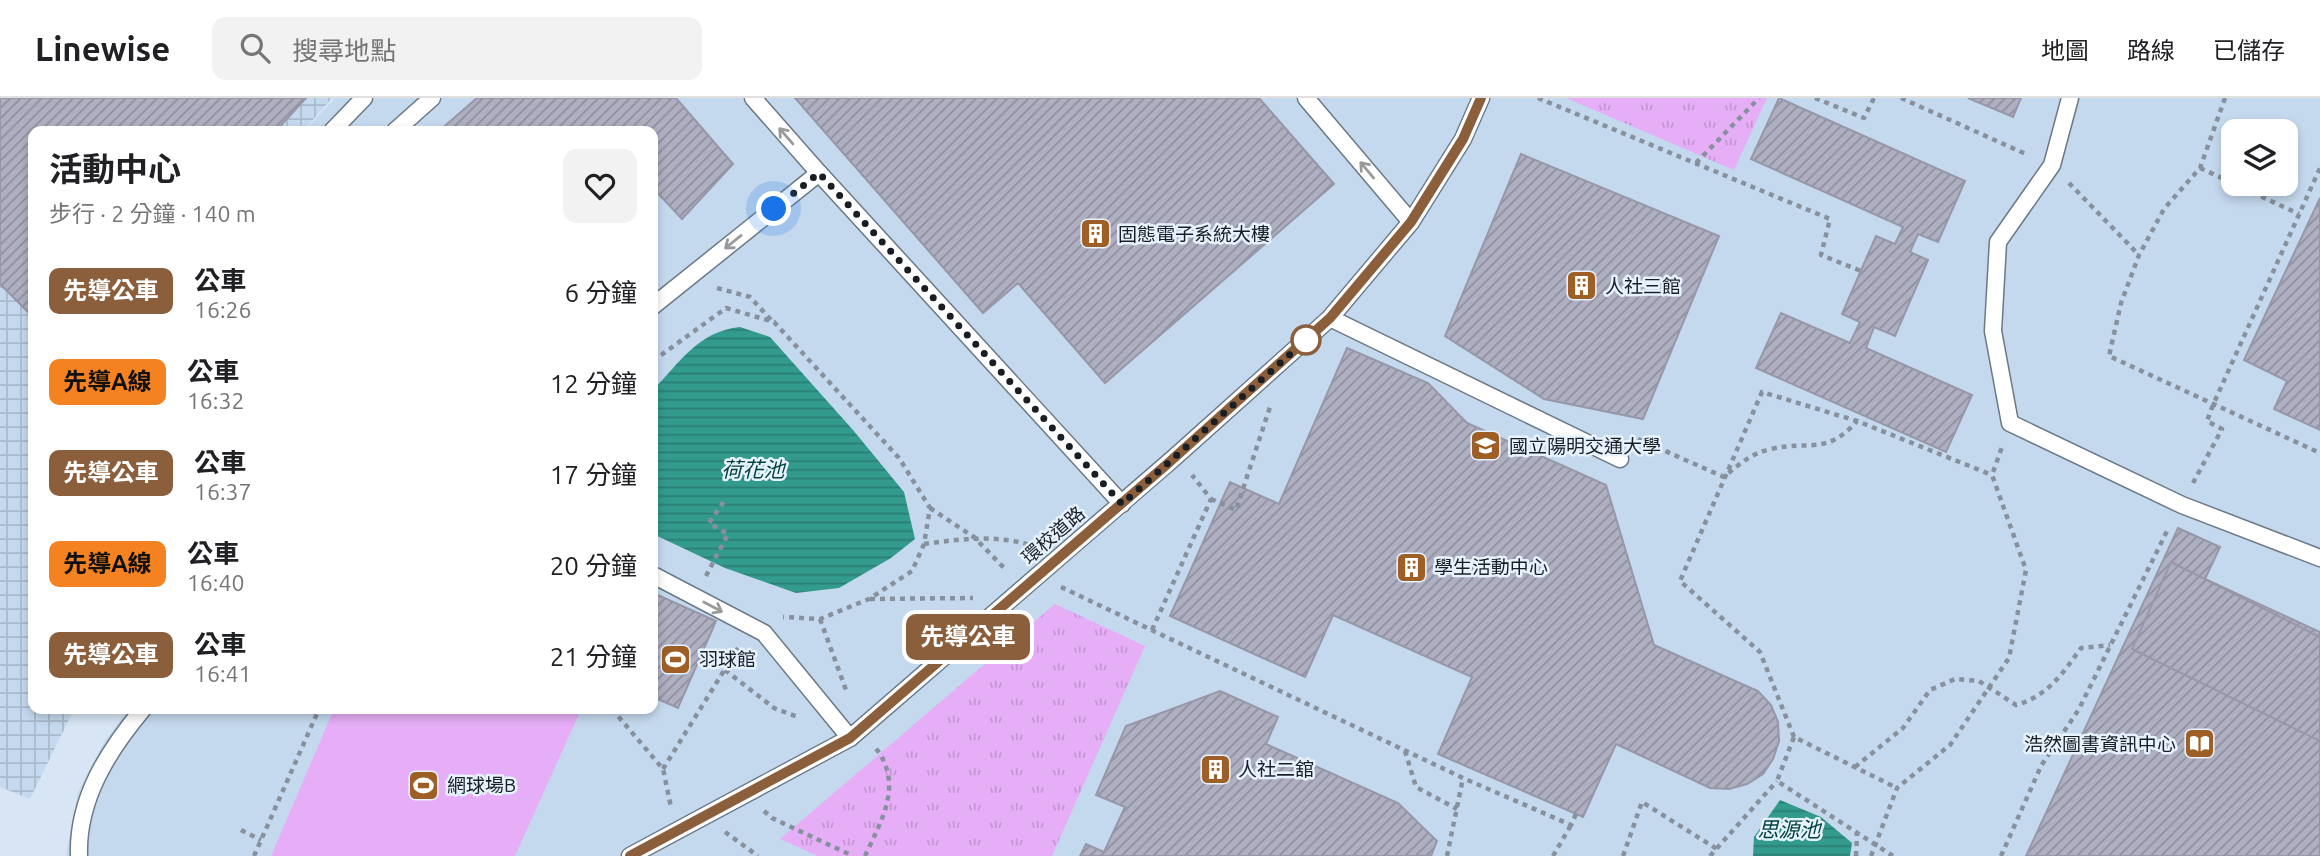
<!DOCTYPE html>
<html lang="zh-TW">
<meta charset="utf-8">
<style>
:root{--surface:#fff;--page:#f2f2f2;--text:#202124;--muted:#757577;--line:#e0e0e0}
body{margin:0;font-family:Ubuntu,"Noto Sans TC",sans-serif;background:var(--page);color:var(--text);height:100vh;display:flex;flex-direction:column;font-size:26px;white-space:nowrap}
*{box-sizing:border-box;margin:0}
p{font-size:23px;color:var(--muted)}
.icon{flex:none;width:38px;height:38px;fill:none;stroke:currentColor;stroke-width:2;stroke-linecap:round;stroke-linejoin:round}
.map{position:relative;flex:1;overflow:hidden}
.drawer{position:absolute;left:28px;top:28px;width:630px;height:588px;display:flex;flex-direction:column;background:var(--surface);border-radius:14px;box-shadow:0 4px 10px #0003}
.drawer>*{flex:none}
.badge{padding:0 14px;border-radius:10px;font-size:24px;line-height:46px}
.tools{position:absolute;left:2221px;top:21px;display:grid;gap:14px}
.tools a{display:grid;place-items:center;width:77px;height:77px;border-radius:14px;background:var(--surface);box-shadow:0 4px 10px #0003;font-size:35px}
.you{position:absolute;width:35px;height:35px;margin:-18px;border:5px solid #fff;border-radius:50%;background:#1a73e8;box-shadow:0 0 0 10px #1a73e833}
.map>.badge{position:absolute;translate:-50% -50%;box-shadow:0 0 0 4px #fff}
.round{display:grid;place-items:center;flex:none;width:74px;height:74px;border-radius:14px;background:var(--page)}
.head{display:flex;align-items:center;justify-content:space-between;height:119px;padding:0 21px}
h1{font-size:33px;font-weight:700;line-height:52px}
ul{padding:0;list-style:none}
li{display:flex;align-items:center;gap:21px;height:91px;padding:0 21px}
li div{flex:1}
li b{display:block;font-size:26px}
li em{font-style:normal}
li .badge{min-width:77px;font-weight:700;text-align:center}
header{display:flex;align-items:center;gap:42px;box-sizing:border-box;height:98px;padding:0 35px;background:var(--surface);border-bottom:2px solid var(--line)}
header strong{font-size:33px}
nav{display:flex;gap:38px;margin-inline-start:auto;font-size:24px}
.search{width:490px;height:63px;background:var(--page);display:flex;align-items:center;gap:18px;box-sizing:border-box;padding:0 24px;border-radius:14px;color:var(--muted);font-size:26px}
.map>svg:first-child{display:block}
</style>
<header>
<strong>Linewise</strong>
<div class="search"><svg class="icon" aria-label="search" viewBox="0 0 24 24"><circle cx="10" cy="10" r="6"/><path d="M15 15l6 6"/></svg>搜尋地點</div>
<nav><a>地圖</a><a>路線</a><a>已儲存</a></nav>
</header>
<div class="map">
<svg width="2320" height="758" viewBox="0 0 2320 758">
<defs>
<pattern id="industrial-grid" width="8" height="8" patternUnits="userSpaceOnUse" patternTransform="scale(1.75)"><rect width="8" height="8" fill="#c5d9ee"/><path d="M0 4h8M4 0v8" fill="none" stroke="#a9bacc"/></pattern>
<pattern id="grass-tufts" width="24" height="20" patternUnits="userSpaceOnUse" patternTransform="scale(1.75)"><rect width="24" height="20" fill="#e6aef7"/><path d="M3 7l-1-3M5 7V3M7 7l1-3M15 17l-1-3M17 17v-4M19 17l1-3" fill="none" stroke="#c595d4"/></pattern>
<pattern id="water-rules" width="6" height="5" patternUnits="userSpaceOnUse" patternTransform="scale(1.75)"><rect width="6" height="5" fill="#339b8d"/><path d="M0 2.5h6" fill="none" stroke="#2a7e73"/></pattern>
<pattern id="building-hatch" width="6" height="6" patternUnits="userSpaceOnUse" patternTransform="scale(1.75)"><rect width="6" height="6" fill="#afafc2"/><path d="M-1 1l2-2M0 6l6-6M5 7l2-2" fill="none" stroke="#8e8e9d"/></pattern>
</defs>
<rect width="100%" height="100%" fill="#d7e5f5"/>
<!-- built -->
<path fill="#c5d9ee" fill-rule="evenodd" d="M335,0H2320V758H66L78,694L104,644L129,611H653V33H304ZM2233,33H2286V86H2233Z"/>
<!-- industrial -->
<path fill="url(#industrial-grid)" d="M0,0H332L303,33H33V611H74L30,701L0,689Z"/>
<!-- grass -->
<g fill="url(#grass-tufts)">
<path d="M1566,0H1767L1734,72Z"/>
<path d="M1055,506L1145,548L1052,758H818L780,741Z"/>
</g>
<!-- pitch -->
<path fill="#e6aef7" d="M334,611H566L579,616L515,758H271Z"/>
<!-- water -->
<g fill="url(#water-rules)">
<path d="M740,229L770,239L853,332L904,394L915,441L891,460L839,490L796,495L725,470L653,436V292C680,264 699,233 740,229Z"/>
<path d="M1780,702L1821,719L1852,745L1850,758H1753L1754,739Z"/>
</g>
<!-- building -->
<g fill="url(#building-hatch)" stroke="#9697a9" stroke-width="2">
<path d="M0,0H306L276,33H33V219L0,186Z"/>
<path d="M477,0H676L733,66L682,121L653,90V33H439Z"/>
<path d="M795,0H1259L1334,86L1105,285L1018,185L983,215Z"/>
<path d="M1779,0L1965,83L1938,144L1918,136L1910,154L1928,162L1895,238L1874,229L1866,250L1972,297L1946,354L1756,270L1781,215L1850,245L1860,224L1842,216L1876,138L1895,146L1903,129L1751,61Z"/>
<path d="M1968,0H2021L2013,19Z"/>
<path d="M1521,56L1719,138L1643,321L1544,301L1445,238Z"/>
<path d="M2320,100V332L2274,311L2287,283L2244,262Z"/>
<path d="M1347,250L1428,285L1467,325L1606,387L1654,547L1758,593L1771,607L1778,624L1779,643L1773,661L1763,676L1747,686L1729,691L1710,690L1616,646L1583,719L1438,656L1472,579L1333,517L1305,579L1170,518L1230,384L1279,406Z"/>
<path d="M2178,430L2220,449L2205,481L2320,534V758H2026Z"/>
<path d="M2171,464L2320,539V643L2132,551Z"/>
<path d="M653,495L716,523L678,610L653,599Z"/>
<path d="M1220,593L1278,619L1266,646L1398,705L1437,743L1431,758H1080L1086,746L1104,754L1125,709L1096,697L1126,628Z"/>
</g>
<g fill="none" stroke-linecap="round" stroke-linejoin="round">
<defs>
<g id="lane">
<path d="M753,0L819,75"/>
<path d="M1306,0L1411,124"/>
<path d="M2070,0L2052,67L1998,144L1993,233L2010,325L2182,407L2320,460"/>
<path d="M332,33L364,0"/>
<path d="M395,33L432,0"/>
<path d="M653,208L819,75L1122,406"/>
<path d="M1330,220L1620,361"/>
<path d="M653,477L764,535L850,640"/>
<path d="M79,758C77,701 108,653 143,611"/>
<path d="M630,758L850,640L1176,358L1330,220L1411,124L1463,41L1481,0"/>
</g>
</defs>
<!-- lane casing -->
<use href="#lane" stroke="#6b7886" stroke-width="19"/>
<!-- path -->
<g stroke="#87919d" stroke-width="4.5" stroke-dasharray="5 5" stroke-linecap="butt">
<path d="M1538,0L1830,121L1821,157L1861,173"/>
<path d="M1815,0L1864,20L1874,0"/>
<path d="M1901,0L2028,57"/>
<path d="M2225,0L2200,70L2164,111L2139,157L2121,205L2109,258L2320,355"/>
<path d="M1696,65L1759,0"/>
<path d="M2200,70L2233,85"/>
<path d="M2069,85L2139,157"/>
<path d="M2234,86L2299,116"/>
<path d="M717,190L750,199L773,224"/>
<path d="M653,263L726,210L774,224L899,360L930,410L924,446L912,473L869,501L820,521L783,519"/>
<path d="M1638,341L1724,379C1739,366 1752,355 1771,351C1810,342 1826,358 1857,323"/>
<path d="M2193,385L2222,331L2207,323L2213,307L2320,70"/>
<path d="M1211,401L1236,412L1270,309"/>
<path d="M930,410L974,439L1006,472"/>
<path d="M924,446C961,441 997,436 1033,448"/>
<path d="M706,478L728,436L709,425L725,402"/>
<path d="M1061,489L1463,680L1571,727L1576,716"/>
<path d="M870,501L973,500"/>
<path d="M820,521L846,592"/>
<path d="M1152,532L1211,401L1192,377"/>
<path d="M725,572L774,610L798,619"/>
<path d="M612,611L663,671L671,709"/>
<path d="M1794,639L1760,554L1680,483L1762,294L1857,323L1992,377"/>
<path d="M1405,653L1416,689L1457,711"/>
<path d="M1855,669L1903,630L1930,592L1955,581L1979,583L2016,607C2048,598 2063,575 2081,550L2110,547"/>
<path d="M663,671L738,550"/>
<path d="M764,713L772,720L853,758"/>
<path d="M241,732L261,742"/>
<path d="M725,734L758,758"/>
<path d="M254,758L319,611"/>
<path d="M865,758C882,721 904,686 875,649"/>
<path d="M1447,758L1463,680"/>
<path d="M1553,758L1571,727"/>
<path d="M1623,758L1642,704L1717,751"/>
<path d="M1710,758L1777,683"/>
<path d="M1856,758L1857,736"/>
<path d="M1871,758L1897,690L1950,647L2009,560L2026,472L1992,377L2002,349"/>
<path d="M1893,758L1777,683L1794,639L1897,690"/>
<path d="M2001,758L2041,668L2079,611L2169,429"/>
</g>
<!-- lane -->
<use href="#lane" stroke="#fff" stroke-width="16"/>
</g>
<!-- one-way arrows -->
<defs><path id="oneway-shaft" d="M-6 0H5M1.5-3L5.5 0L1.5 3" fill="none" stroke-width="1.6" stroke-linecap="round" stroke-linejoin="round" transform="scale(1.75)"/></defs>
<g stroke="#989a9c">
<use href="#oneway-shaft" transform="translate(786 38) rotate(-131)"/>
<use href="#oneway-shaft" transform="translate(1367 72) rotate(-130)"/>
<use href="#oneway-shaft" transform="translate(733 144) rotate(141)"/>
<use href="#oneway-shaft" transform="translate(713 509) rotate(28)"/>
</g>
<g fill="none" stroke-linecap="round" stroke-linejoin="round">
<defs>
<path id="line" d="M630,758L850,640L1165,368L1330,220L1411,124L1463,41L1481,0"/>
</defs>
<!-- line casing -->
<use href="#line" stroke="#fff" stroke-width="16"/>
<!-- line -->
<use href="#line" stroke="#8b5e3c" stroke-width="10"/>
<!-- walk -->
<path stroke="#191e24" stroke-width="7" stroke-dasharray="0 12.6" d="M774,111L819,75L1122,406L1306,242"/>
</g>
<!-- icons -->
<defs>
<symbol id="building-square" viewBox="-11 -11 22 22"><rect x="-9" y="-9" width="18" height="18" rx="4" fill="#9d5f25" stroke="#e7f2ff"/><path d="M-4-6H4V6H1V3H-1V6H-4ZM-2.5-4.3h1.7v1.8h-1.7ZM.8-4.3h1.7v1.8H.8ZM-2.5-1h1.7V.8h-1.7ZM.8-1h1.7V.8H.8Z" fill="#fff"/></symbol>
<symbol id="university-square" viewBox="-11 -11 22 22"><rect x="-9" y="-9" width="18" height="18" rx="4" fill="#9d5f25" stroke="#e7f2ff"/><path d="M0-5L7-2L0 1L-7-2ZM-4 1L0 2.5L4 1V4Q0 6-4 4Z" fill="#fff"/></symbol>
<symbol id="stadium-square" viewBox="-11 -11 22 22"><rect x="-9" y="-9" width="18" height="18" rx="4" fill="#9d5f25" stroke="#e7f2ff"/><path d="M0-5a6.5 5 0 1 0 0 10a6.5 5 0 1 0 0-10ZM-3.5-1.8h7v3.6h-7Z" fill="#fff"/></symbol>
<symbol id="library-square" viewBox="-11 -11 22 22"><rect x="-9" y="-9" width="18" height="18" rx="4" fill="#9d5f25" stroke="#e7f2ff"/><path d="M-6-4Q-3-5.5-.7-3.5V5Q-3 3-6 4ZM6-4Q3-5.5 .7-3.5V5Q3 3 6 4Z" fill="#fff"/></symbol>
</defs>
<g fill-rule="evenodd">
<use href="#building-square" x="1078" y="118" width="35" height="35"/>
<use href="#building-square" x="1564" y="170" width="35" height="35"/>
<use href="#university-square" x="1468" y="330" width="35" height="35"/>
<use href="#building-square" x="1394" y="452" width="35" height="35"/>
<use href="#stadium-square" x="658" y="544" width="35" height="35"/>
<use href="#library-square" x="2182" y="628" width="35" height="35"/>
<use href="#building-square" x="1198" y="654" width="35" height="35"/>
<use href="#stadium-square" x="406" y="670" width="35" height="35"/>
</g>
<!-- markers -->
<circle fill="#fff" stroke="#8b5e3c" stroke-width="3.5" cx="1306" cy="242" r="14"/>
<g text-anchor="middle" stroke-width="5" stroke-linejoin="round" paint-order="stroke">
<!-- poi labels -->
<g font-size="19" fill="#191e24" stroke="#e7f2ff" text-anchor="start">
<text x="1118" y="143">固態電子系統大樓</text>
<text x="1605" y="195">人社三館</text>
<text x="1509" y="355">國立陽明交通大學</text>
<text x="1434" y="476">學生活動中心</text>
<text x="699" y="568">羽球館</text>
<text x="2176" y="653" text-anchor="end">浩然圖書資訊中心</text>
<text x="1238" y="678">人社二舘</text>
<text x="447" y="694">網球場B</text>
</g>
<!-- street labels -->
<g font-size="19" fill="#191e24" stroke="#e7f2ff">
<text transform="translate(1053 437) rotate(-41)" y="7">環校道路</text>
</g>
<!-- water labels -->
<g font-size="21" font-style="italic" fill="#02423b" stroke="#e7f2ff">
<text x="753" y="379">荷花池</text>
<text x="1789" y="739">思源池</text>
</g>
</g>
</svg>
<div class="tools">
<a><svg class="icon" aria-label="layers" viewBox="0 0 24 24"><path d="M12 4l9 5-9 5-9-5zM3 14l9 5 9-5"/></svg></a>
</div>
<div class="you" style="left:774px;top:111px"></div>
<b class="badge" style="left:968px;top:539px;background:#8b5e3c;color:#fff">先導公車</b>
<section class="drawer">
<div class="head"><div><h1>活動中心</h1><p>步行 · 2 分鐘 · 140 m</p></div><a class="round"><svg class="icon" aria-label="heart" viewBox="0 0 24 24"><path d="M12 20l-8-8c-3-5 5-10 8-4 3-6 11-1 8 4z"/></svg></a></div>
<ul>
<li><span class="badge" style="background:#8b5e3c;color:#fff">先導公車</span><div><b>公車</b><p>16:26</p></div><em>6 分鐘</em></li>
<li><span class="badge" style="background:#f58220;color:#111">先導A線</span><div><b>公車</b><p>16:32</p></div><em>12 分鐘</em></li>
<li><span class="badge" style="background:#8b5e3c;color:#fff">先導公車</span><div><b>公車</b><p>16:37</p></div><em>17 分鐘</em></li>
<li><span class="badge" style="background:#f58220;color:#111">先導A線</span><div><b>公車</b><p>16:40</p></div><em>20 分鐘</em></li>
<li><span class="badge" style="background:#8b5e3c;color:#fff">先導公車</span><div><b>公車</b><p>16:41</p></div><em>21 分鐘</em></li>
</ul>
</section>
</div>
